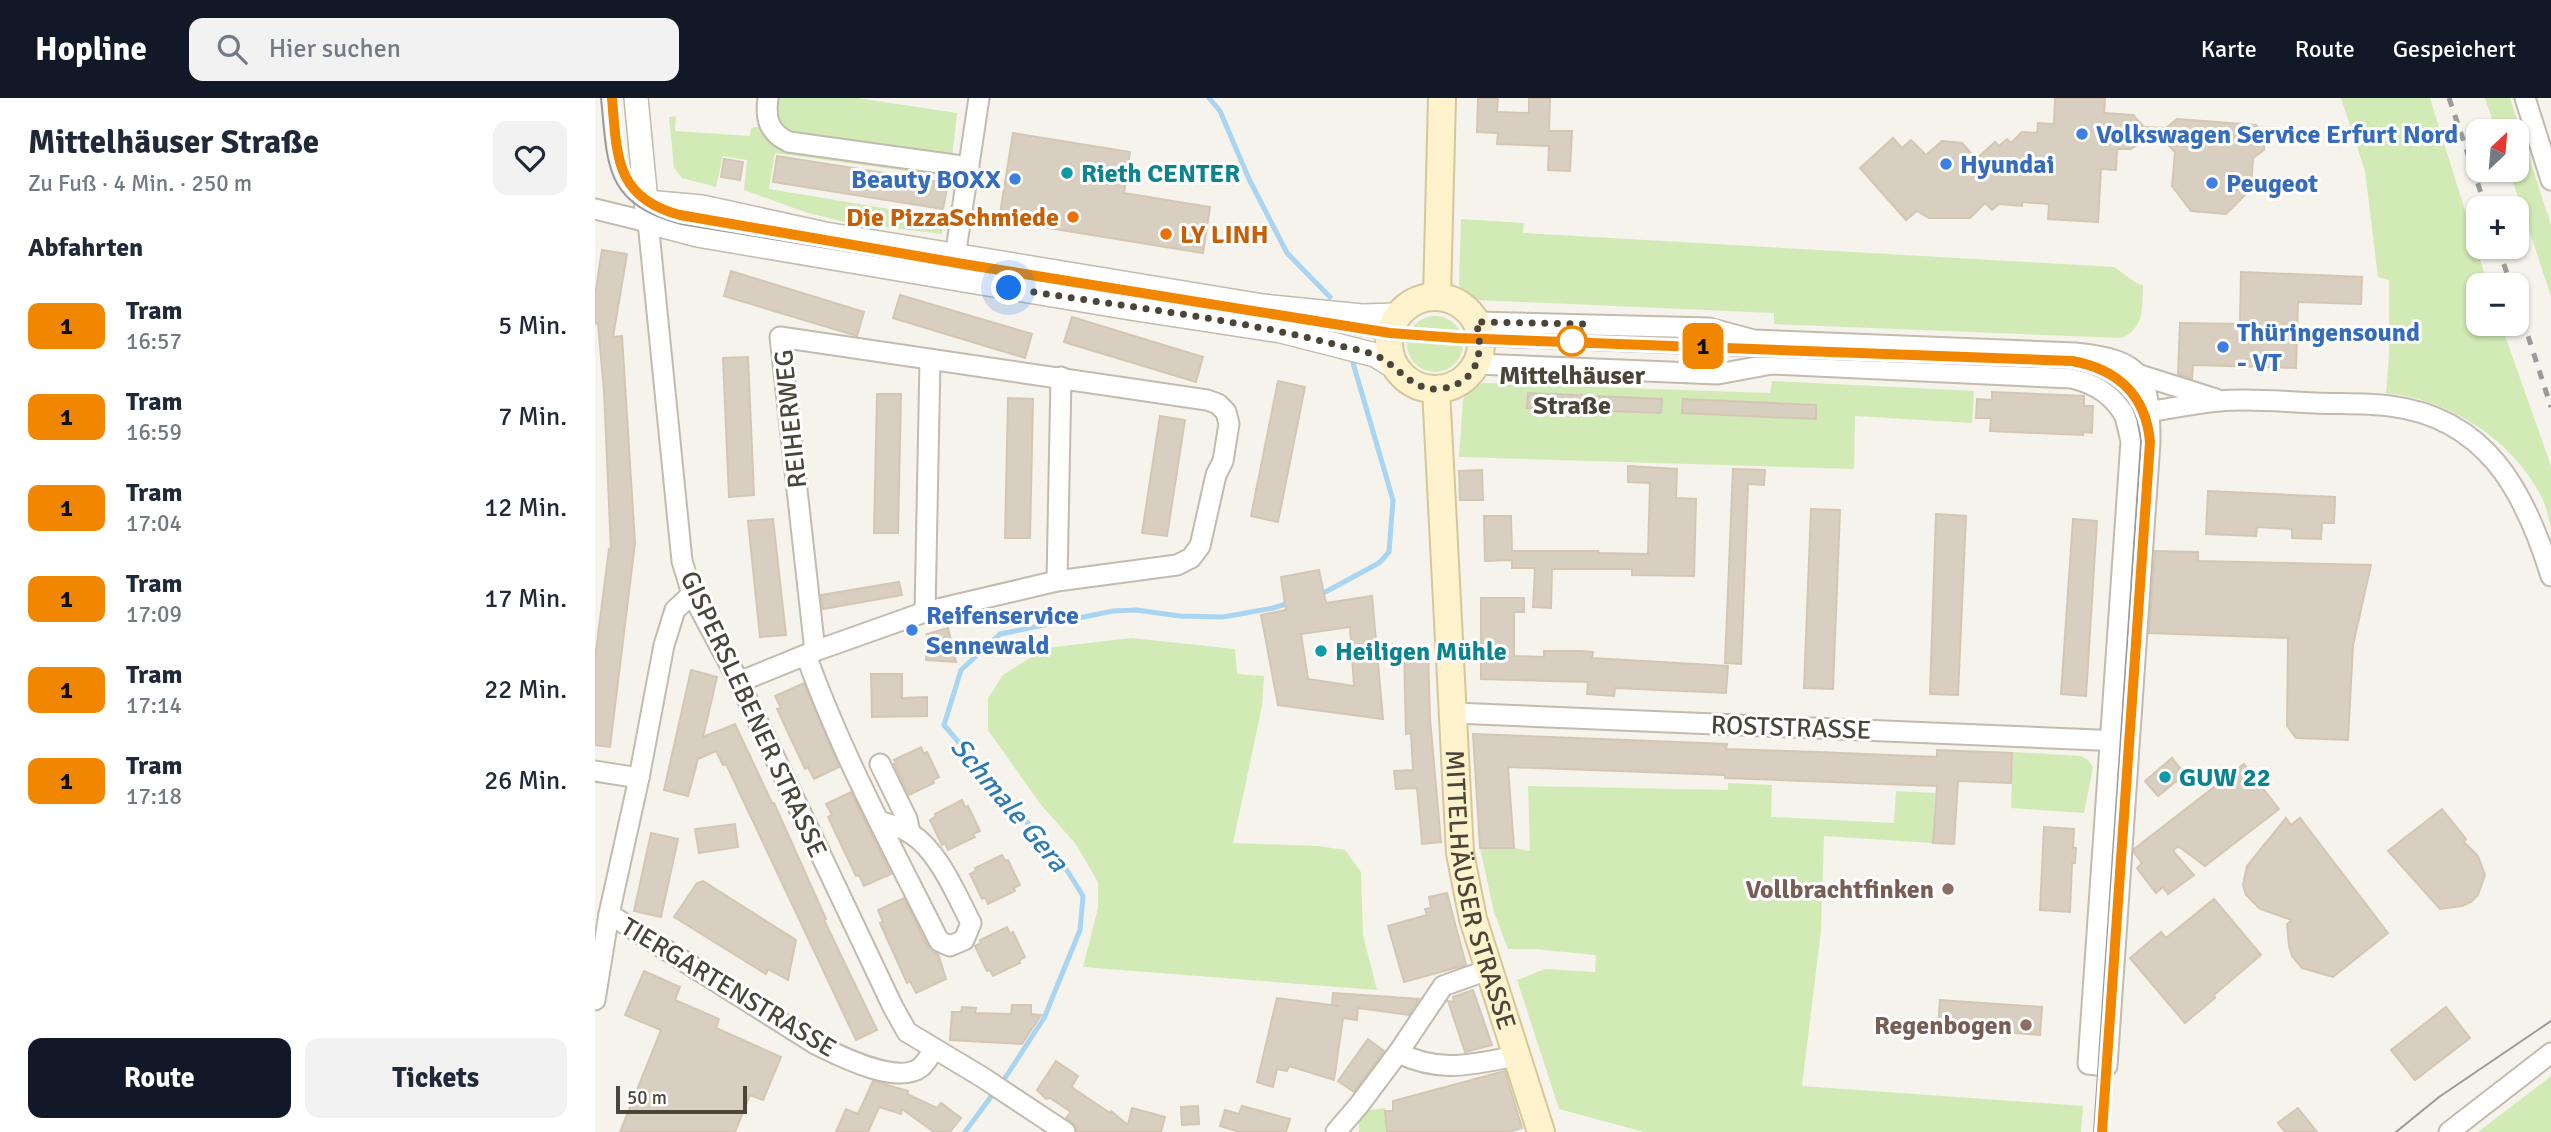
<!DOCTYPE html>
<html lang="de">
<meta charset="utf-8">
<style>
:root{--surface:#fff;--page:#f2f2f3;--text:#1f2937;--muted:#747a83;--accent:#111827}
body{margin:0;font-family:Signika,sans-serif;background:var(--page);color:var(--text);height:100vh;display:flex;flex-direction:column;font-size:26px;white-space:nowrap}
*{box-sizing:border-box;margin:0}
p{font-size:23px;color:var(--muted)}
.icon{flex:none;width:38px;height:38px;fill:none;stroke:currentColor;stroke-width:2;stroke-linecap:round;stroke-linejoin:round}
.map{position:relative;flex:1;overflow:hidden}
.details{display:flex;flex-direction:column;background:var(--surface);width:595px}
.details>*{flex:none}
.badge{padding:0 14px;border-radius:10px;font-size:24px;line-height:46px}
.needle{width:46px;rotate:26deg}
.controls{position:absolute;left:1871px;top:21px;display:grid;gap:14px}
.controls a{display:grid;place-items:center;width:63px;height:63px;border-radius:14px;background:var(--surface);box-shadow:0 2px 5px #0004;font-size:35px}
.scale{position:absolute;left:21px;bottom:18px;width:131px;box-sizing:border-box;padding-left:7px;border:4px solid #4b4439;border-top:0;font-size:19px;line-height:24px;white-space:nowrap;color:#4b4439;-webkit-text-stroke:5px #fff;paint-order:stroke}
.you{position:absolute;width:35px;height:35px;margin:-18px;border:5px solid #fff;border-radius:50%;background:#1a73e8;box-shadow:0 0 0 10px #1a73e833}
.map>.badge{position:absolute;translate:-50% -50%;box-shadow:0 0 0 4px #fff}
h2{padding:0 28px;font-size:26px;line-height:63px}
.round{display:grid;place-items:center;flex:none;width:74px;height:74px;border-radius:14px;background:var(--page)}
.summary{display:flex;align-items:center;justify-content:space-between;height:119px;padding:0 28px}
h1{font-size:33px;font-weight:700;line-height:52px}
.cta{display:flex;gap:14px;margin-top:auto;padding:14px 28px}
.cta a{flex:1;height:80px;border-radius:14px;background:var(--accent);color:#fff;font-size:28px;font-weight:700;line-height:80px;text-align:center}
.cta a+a{background:var(--page);color:var(--text)}
ul{padding:0;list-style:none}
li{display:flex;align-items:center;gap:21px;height:91px;padding:0 28px}
li div{flex:1}
li b{display:block;font-size:26px}
li em{font-style:normal}
li .badge{min-width:77px;font-weight:700;text-align:center}
header{display:flex;align-items:center;gap:42px;box-sizing:border-box;height:98px;padding:0 35px;background:var(--accent);color:#fff}
header strong{font-size:33px}
nav{display:flex;gap:38px;margin-inline-start:auto;font-size:24px}
.search{width:490px;height:63px;background:var(--page);display:flex;align-items:center;gap:18px;box-sizing:border-box;padding:0 24px;border-radius:14px;color:var(--muted);font-size:26px}
main{display:flex;flex:1;min-height:0}
.map>svg:first-child{display:block}
</style>
<header>
<strong>Hopline</strong>
<div class="search"><svg class="icon" aria-label="search" viewBox="0 0 24 24"><circle cx="10" cy="10" r="6"/><path d="M15 15l6 6"/></svg>Hier suchen</div>
<nav><a>Karte</a><a>Route</a><a>Gespeichert</a></nav>
</header>
<main>
<section class="details">
<div class="summary"><div><h1>Mittelhäuser Straße</h1><p>Zu Fuß · 4 Min. · 250 m</p></div><a class="round"><svg class="icon" aria-label="heart" viewBox="0 0 24 24"><path d="M12 20l-8-8c-3-5 5-10 8-4 3-6 11-1 8 4z"/></svg></a></div>
<h2>Abfahrten</h2>
<ul>
<li><span class="badge" style="background:#f18700;color:#111">1</span><div><b>Tram</b><p>16:57</p></div><em>5 Min.</em></li>
<li><span class="badge" style="background:#f18700;color:#111">1</span><div><b>Tram</b><p>16:59</p></div><em>7 Min.</em></li>
<li><span class="badge" style="background:#f18700;color:#111">1</span><div><b>Tram</b><p>17:04</p></div><em>12 Min.</em></li>
<li><span class="badge" style="background:#f18700;color:#111">1</span><div><b>Tram</b><p>17:09</p></div><em>17 Min.</em></li>
<li><span class="badge" style="background:#f18700;color:#111">1</span><div><b>Tram</b><p>17:14</p></div><em>22 Min.</em></li>
<li><span class="badge" style="background:#f18700;color:#111">1</span><div><b>Tram</b><p>17:18</p></div><em>26 Min.</em></li>
</ul>
<div class="cta"><a>Route</a><a>Tickets</a></div>
</section>
<div class="map">
<svg width="1956" height="1034" viewBox="0 0 1956 1034">
<rect width="100%" height="100%" fill="#f6f3ec"/>
<!-- green -->
<g fill="#d2eab5">
<path d="M184,0H262L362,15L355,79L180,55L174,91L349,120L347,136L250,124L213,115L149,92L152,62L128,58L121,89L87,80L79,70L74,19L81,18L80,33L155,38L156,30L181,25Z"/>
<path d="M1746,0H1835L1893,187H1883V226H1906L1956,368V429C1953,419 1951,407 1946,398C1917,341 1853,301 1791,295L1794,257V182L1783,179L1770,73Z"/>
<path d="M1890,0H1915L1956,127V198L1914,72H1922V33H1901Z"/>
<path d="M866,121L929,125L928,135L1519,169L1543,186L1548,187C1547,209 1550,229 1527,240L1179,226V215L881,202L870,196L864,187Z"/>
<circle cx="840" cy="246" r="28"/>
<path d="M1177,283L1379,293L1377,325L1260,318L1259,371L864,359L868,302L873,294L888,285L1175,295Z"/>
<path d="M536,540L640,551L642,576L669,578L667,608L638,745L723,748L750,752L766,774L768,837L782,892L488,869L503,810V784L480,745L446,707L393,632V600L408,577L451,550Z"/>
<path d="M1418,654L1486,658L1493,662L1498,669L1489,715L1416,710Z"/>
<path d="M1133,685L1177,687L1176,719L1299,725L1301,693L1340,695L1338,745L1229,738L1226,832L1207,988L1488,1008L1486,1034H1049L964,1011L922,882L950,871L1000,874L1001,857L939,851H913L899,814L885,750H919L935,753L933,688L1133,692Z"/>
<path d="M1956,978V1034H1883Z"/>
<path d="M790,1010L792,1034H764V1024L769,1013Z"/>
</g>
<g fill="none" stroke-linecap="round" stroke-linejoin="round">
<!-- stream -->
<g stroke="#a9d4f2" stroke-width="5">
<path d="M614,0L625,13L654,81L692,155L735,199"/>
<path d="M723,498L784,465L794,454L798,402L758,265"/>
<path d="M370,1034L412,977L449,920L485,832L488,798L468,766L349,627L366,572L405,536L518,513L541,512L585,518L628,519L678,510L697,504"/>
</g>
</g>
<!-- building -->
<g fill="#d8cfc1" stroke="#d3c7b4" stroke-width="2" fill-rule="evenodd">
<path d="M883,0H903L902,14L934,15V0H955L954,33H977L975,73L953,72L954,48L902,46L903,35L882,34Z"/>
<path d="M1460,0H1510L1509,15L1538,17L1549,29L1571,30L1582,21L1661,27L1670,38L1669,52L1658,60L1656,91L1631,116L1596,113L1577,88L1580,54L1570,44L1548,43L1536,51H1522L1521,72L1506,71L1503,124L1453,121L1454,106L1427,104V108L1404,106L1397,112L1390,105L1375,120H1334L1322,113L1311,122L1265,70L1298,40L1307,50L1316,42L1331,57L1347,43L1367,45L1381,61L1400,44L1404,48L1412,41L1416,45L1427,34L1442,35L1443,25L1459,26Z"/>
<path d="M418,35L535,54L529,95L615,109L608,155L404,122Z"/>
<path d="M182,58L353,85L348,111L178,84Z"/>
<path d="M129,61L148,64L145,82L126,79Z"/>
<path d="M7,152L32,156L18,239L27,238L40,445L15,649L0,647V560L14,451L16,452L9,293L3,226L0,225V197Z"/>
<path d="M136,173L269,214L262,238L129,198Z"/>
<path d="M1646,174L1767,179L1766,206L1703,204L1701,270L1598,267L1597,281L1583,276L1585,225L1645,226Z"/>
<path d="M305,197L437,236L430,260L298,220Z"/>
<path d="M477,219L608,259L601,284L469,244Z"/>
<path d="M153,259L159,397L134,399L128,260Z"/>
<path d="M683,283L710,289L683,424L656,418Z"/>
<path d="M1397,294L1489,298V308H1498L1497,335L1488,334V337L1395,333L1396,320H1381L1382,301L1397,302Z"/>
<path d="M933,295L1067,301L1066,315L932,310Z"/>
<path d="M282,296H306L303,435H279Z"/>
<path d="M413,300L438,301L435,440H410Z"/>
<path d="M1088,301L1221,307V321L1087,315Z"/>
<path d="M565,318L590,322L572,438L547,435Z"/>
<path d="M1033,368L1082,371L1081,400L1101,401L1099,478L1037,477V471H957L956,510L938,509L940,470H917V462L890,463L889,418H916L917,453H1003L1004,455L1053,456L1055,385L1033,384Z"/>
<path d="M1138,371L1170,372L1169,387L1153,386L1146,566L1130,565Z"/>
<path d="M887,372L888,402H865L864,373Z"/>
<path d="M1613,393L1740,399L1739,425H1727L1726,441L1697,440V431L1662,429L1661,438L1611,436Z"/>
<path d="M1216,411L1245,412L1238,591L1209,590Z"/>
<path d="M1341,416L1371,418L1363,597L1335,596Z"/>
<path d="M178,421L191,537L165,539L153,423Z"/>
<path d="M1478,421L1502,423L1491,598L1466,596Z"/>
<path d="M1560,453L1603,454V463L1776,467L1758,547L1753,642L1701,640L1692,628L1693,540L1554,535Z"/>
<path d="M724,472L731,505L777,498L788,621L683,607L666,517L691,512L686,479ZM755,529L759,588L713,581L706,536Z"/>
<path d="M304,484L307,497L228,511L226,497Z"/>
<path d="M886,500H929V514H919V558L949,559V553H985L998,554L997,560L1133,568L1131,595L1020,590L1019,598L992,596L993,584L886,581Z"/>
<path d="M353,530L361,564L331,562L332,536Z"/>
<path d="M833,550L835,621L846,744L827,746L822,690L801,691L799,673L818,672L816,635L811,636L809,551Z"/>
<path d="M96,572L122,579L108,639L140,626L177,705H179L231,821L229,822L282,932L261,942L131,666L128,667L121,653L103,661L93,698L69,692Z"/>
<path d="M276,576H307V600L332,599V618L277,619Z"/>
<path d="M209,585L244,669L219,681L213,669L210,671L182,611L186,610L180,598Z"/>
<path d="M878,636L1132,646L1131,651L1223,654L1342,659V652L1417,655L1416,685L1363,683L1359,746L1338,745L1342,688L1130,680V677L913,669L919,750H885Z"/>
<path d="M326,649L329,656L332,654L344,679L338,682L339,685L314,697L299,666L301,665L299,662Z"/>
<path d="M1577,660L1590,676L1563,698L1550,683Z"/>
<path d="M1649,666L1684,711L1610,768L1583,748L1578,753L1599,777L1573,796L1568,789L1561,795L1542,770L1547,765L1539,755V751Z"/>
<path d="M256,694L296,776L269,788L264,777L261,778L233,719L237,717L231,706Z"/>
<path d="M367,702L370,709L373,708L385,733L378,736L380,739L353,752L350,745L347,747L335,722L341,718L340,716Z"/>
<path d="M1847,711L1871,741L1869,744L1883,758L1890,777L1883,797L1876,804L1867,808L1845,811L1793,753Z"/>
<path d="M1691,720L1696,727L1705,720L1793,835L1738,879L1707,870L1697,858L1694,848L1692,826L1697,822L1665,811L1651,797L1648,787L1652,768Z"/>
<path d="M140,726L143,749L104,755L100,731Z"/>
<path d="M1449,729L1479,731L1478,750H1481L1480,765H1477L1475,814L1445,812Z"/>
<path d="M56,735L83,741L66,819L39,813Z"/>
<path d="M407,757L410,763L413,762L425,787L419,790L420,793L393,806L390,799L387,801L375,776L381,773L380,770Z"/>
<path d="M108,783L201,842L193,882L173,871L171,876L79,819L102,785Z"/>
<path d="M852,795L871,867L809,884L793,828L832,817L830,811L836,810L834,799Z"/>
<path d="M309,800L333,849L343,856L351,881L321,895L315,883L312,885L285,825L288,824L283,812Z"/>
<path d="M1619,801L1666,857L1619,897L1620,900L1590,925L1535,860L1566,834L1571,840Z"/>
<path d="M412,829L415,836L418,834L430,859L424,863L425,865L398,878L395,872L392,873L380,848L386,845L385,842Z"/>
<path d="M49,873L85,889L80,902L124,921L121,930L186,959L168,1002L155,997L140,1034H25L66,932L30,917Z"/>
<path d="M878,892L897,947L870,954L853,903L859,904L858,899Z"/>
<path d="M738,895L824,901L814,917L763,910L762,922L748,920L739,982L694,968L692,973L682,971L678,989L662,984L682,900L744,908L737,907Z"/>
<path d="M1345,902L1447,909L1445,937L1343,929Z"/>
<path d="M417,907H436V916L446,917L427,946L355,942L357,914H366L367,909L381,910L380,915L416,916Z"/>
<path d="M1851,909L1875,940L1820,982L1796,952Z"/>
<path d="M773,941L789,953L759,994L743,983Z"/>
<path d="M461,963L483,978L477,988L478,990L515,1015L516,1013L533,1027L537,1010L570,1019L566,1034H482L481,1028L471,1020L476,1014L455,1000L451,1001L442,992Z"/>
<path d="M910,973L927,1030L914,1034H792L790,1013H798V1003Z"/>
<path d="M278,983L313,993L312,996L342,1010L346,1005L366,1020L355,1034H339L307,1011L306,1016L284,1009L273,1034H241L251,1011L263,1016Z"/>
<path d="M603,1008L604,1026L587,1027L586,1009Z"/>
<path d="M647,1008L695,1021L691,1034H645L625,1028L630,1012L644,1016Z"/>
<path d="M1703,1010L1722,1034H1690L1683,1025Z"/>
</g>
<g fill="none" stroke-linecap="round" stroke-linejoin="round">
<defs>
<g id="minor">
<path d="M173,0C170,21 174,35 194,44L374,69"/>
<path d="M1930,0L1956,82"/>
<path d="M0,111L53,124L87,463L97,496L144,584L298,909L312,934L387,979L470,1034"/>
<path d="M358,172L384,0"/>
<path d="M881,224L1114,230L1159,242L1480,255C1549,262 1555,278 1555,344L1512,968L1493,966L1536,343L1530,318"/>
<path d="M882,266L1123,276L1177,266L1477,280C1501,286 1518,297 1530,318C1561,313 1593,306 1625,303C1656,300 1689,304 1720,305C1745,306 1770,305 1795,308C1892,320 1930,394 1956,478"/>
<path d="M1545,277L1621,301"/>
<path d="M462,483L466,279"/>
<path d="M330,514L335,262"/>
<path d="M211,557C246,655 297,749 344,843L355,848L369,842L376,825C361,796 343,752 315,735C307,729 294,727 285,723"/>
<path d="M144,584L220,553L330,514L462,483L582,467L596,460L605,448L621,377L628,363L634,326L631,314L623,306L612,302L185,239L220,553"/>
<path d="M859,615L1526,643"/>
<path d="M285,666L312,721L315,735"/>
<path d="M0,673L44,680"/>
<path d="M14,816L222,947C245,958 303,988 326,969C331,965 335,957 339,952"/>
<path d="M0,902L14,816L44,680L69,547L80,512L97,496"/>
<path d="M803,955C848,976 876,966 922,958"/>
<path d="M741,1034L764,1007L803,955L848,888L895,871"/>
<path d="M1854,1034L1956,955"/>
</g>
<g id="tertiary">
<path d="M41,0L53,124L102,137L535,210L686,233L780,257L803,271"/>
<path d="M51,104L107,109L230,136L668,208L767,218L804,217"/>
</g>
<g id="secondary">
<path d="M842,199L847,0"/>
<circle cx="840" cy="245" r="46"/>
<path id="s1" d="M841,291L865,755L878,821L946,1034"/>
</g>
</defs>
<!-- minor casing -->
<use href="#minor" stroke="#c2bbae" stroke-width="23"/>
<!-- tertiary casing -->
<use href="#tertiary" stroke="#c2bbae" stroke-width="26"/>
<!-- secondary casing -->
<use href="#secondary" stroke="#d6c79b" stroke-width="30"/>
<!-- minor -->
<use href="#minor" stroke="#fff" stroke-width="19"/>
<!-- tertiary -->
<use href="#tertiary" stroke="#fff" stroke-width="23"/>
<!-- secondary -->
<use href="#secondary" stroke="#fff3cd" stroke-width="26"/>
<!-- tram -->
<g stroke="#9a9a9a" stroke-width="2">
<path d="M6,0C13,69 9,105 86,126L794,242L886,248L1475,270C1518,278 1543,298 1546,344L1499,1034"/>
<path d="M17,0C20,34 18,69 42,96"/>
<path d="M1801,1034L1844,999L1956,923"/>
</g>
<!-- rail -->
<g stroke="#9a9a9a" stroke-width="5" stroke-dasharray="9 9" stroke-linecap="butt">
<path d="M1854,0L1891,110"/>
<path d="M1903,149L1916,187"/>
<path d="M1922,204L1956,309"/>
</g>
</g>
<g fill="none" stroke-linecap="round" stroke-linejoin="round">
<defs>
<path id="line" d="M17,0C22,58 20,100 85,117L374,167L795,235L862,240L1477,263C1522,271 1551,297 1555,344L1507,1034"/>
</defs>
<!-- line casing -->
<use href="#line" stroke="#fff" stroke-width="16"/>
<!-- line -->
<use href="#line" stroke="#f18700" stroke-width="10"/>
<!-- walk -->
<path stroke="#4b4439" stroke-width="7" stroke-dasharray="0 12.6" d="M414,190C522,208 633,219 739,246C752,250 767,252 780,257C803,267 816,293 844,291C882,287 890,255 881,224L991,226L977,243"/>
</g>
<!-- markers -->
<g fill="#3f7fe0" stroke="#fff" stroke-width="2.5">
<circle cx="1487" cy="36" r="7"/>
<circle cx="1351" cy="66" r="7"/>
<circle cx="420" cy="81" r="7"/>
<circle cx="1617" cy="85" r="7"/>
<circle cx="1628" cy="249" r="7"/>
<circle cx="317" cy="532" r="7"/>
</g>
<g fill="#0f9aa8" stroke="#fff" stroke-width="2.5">
<circle cx="472" cy="75" r="7"/>
<circle cx="726" cy="553" r="7"/>
<circle cx="1570" cy="679" r="7"/>
</g>
<g fill="#e8710a" stroke="#fff" stroke-width="2.5">
<circle cx="478" cy="119" r="7"/>
<circle cx="571" cy="136" r="7"/>
</g>
<circle fill="#fff" stroke="#f18700" stroke-width="3.5" cx="977" cy="243" r="14"/>
<g fill="#8d6e63" stroke="#fff" stroke-width="2.5">
<circle cx="1353" cy="791" r="7"/>
<circle cx="1431" cy="927" r="7"/>
</g>
<g text-anchor="middle" stroke-width="6" stroke-linejoin="round" paint-order="stroke">
<!-- shop labels -->
<g font-size="26" font-weight="bold" fill="#366cbe" stroke="#fff" text-anchor="start">
<text x="1501" y="45">Volkswagen Service Erfurt Nord</text>
<text x="1365" y="75">Hyundai</text>
<text x="406" y="90" text-anchor="end">Beauty BOXX</text>
<text x="1631" y="94">Peugeot</text>
<text x="1642" y="243">Thüringensound<tspan x="1642" dy="30">- VT</tspan></text>
<text x="331" y="526">Reifenservice<tspan x="331" dy="30">Sennewald</tspan></text>
</g>
<!-- culture labels -->
<g font-size="26" font-weight="bold" fill="#0d838f" stroke="#fff" text-anchor="start">
<text x="486" y="84">Rieth CENTER</text>
<text x="740" y="562">Heiligen Mühle</text>
<text x="1584" y="688">GUW 22</text>
</g>
<!-- food labels -->
<g font-size="26" font-weight="bold" fill="#c56008" stroke="#fff" text-anchor="end">
<text x="464" y="128">Die PizzaSchmiede</text>
<text x="585" y="145" text-anchor="start">LY LINH</text>
</g>
<!-- stop labels -->
<g font-size="26" font-weight="bold" fill="#4b4439" stroke="#fff">
<text x="977" y="286">Mittelhäuser<tspan x="977" dy="30">Straße</tspan></text>
</g>
<!-- street labels -->
<g font-size="26" fill="#4b4439" stroke="#fff">
<text transform="translate(195 321) rotate(-96)" y="9">REIHERWEG</text>
<text transform="translate(159 616) rotate(65)" y="9">GISPERSLEBENER STRASSE</text>
<text transform="translate(1196 629) rotate(2)" y="9">ROSTSTRASSE</text>
<text dy="9" stroke="none"><textPath href="#s1" startOffset="504">MITTELHÄUSER STRASSE</textPath></text>
<text transform="translate(134 889) rotate(31)" y="9">TIERGARTENSTRASSE</text>
</g>
<!-- education labels -->
<g font-size="26" font-weight="bold" fill="#785e54" stroke="#fff" text-anchor="end">
<text x="1339" y="800">Vollbrachtfinken</text>
<text x="1417" y="936">Regenbogen</text>
</g>
<!-- water labels -->
<g font-size="28" font-style="italic" fill="#2e7ab2" stroke="#fff">
<text transform="translate(415 706) rotate(50)" y="10">Schmale Gera</text>
</g>
</g>
</svg>
<div class="controls">
<a><svg class="needle" viewBox="-14 -14 28 28"><path d="M0-13l5 13h-10z" fill="#e53935"/><path d="M0 13l5-13h-10z" fill="#747a83"/></svg></a>
<a>+</a>
<a>−</a>
</div>
<div class="scale">50 m</div>
<div class="you" style="left:414px;top:190px"></div>
<b class="badge" style="left:1108px;top:248px;background:#f18700;color:#111">1</b>
</div>
</main>
